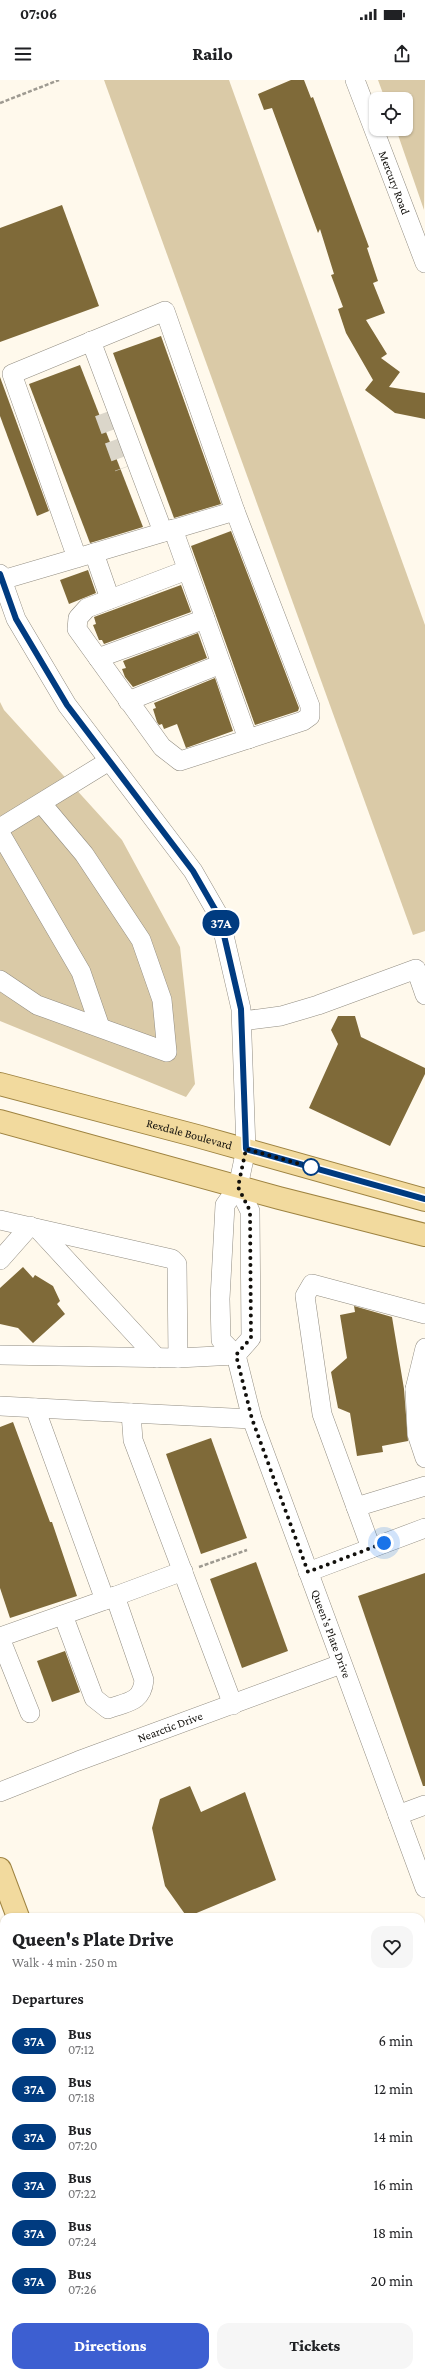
<!DOCTYPE html>
<meta charset="utf-8">
<style>
:root{--surface:#fff;--page:#f6f6f6;--text:#202124;--muted:#757577;--accent:#3d5fd1}
body{margin:0;font-family:"Crimson Pro",serif;background:var(--page);color:var(--text);height:100vh;display:flex;flex-direction:column;font-size:15px;white-space:nowrap}
*{box-sizing:border-box;margin:0}
p{font-size:13px;color:var(--muted)}
.icon{flex:none;width:22px;height:22px;fill:none;stroke:currentColor;stroke-width:2;stroke-linecap:round;stroke-linejoin:round}
.map{position:relative;flex:1;overflow:hidden}
.drawer{position:absolute;left:0px;top:1833px;width:425px;height:464px;display:flex;flex-direction:column;background:var(--surface);border-radius:12px 12px 0 0;box-shadow:0 1px 3px #0004}
.drawer>*{flex:none}
.badge{padding:0 8px;border-radius:13px;font-size:14px;line-height:26px}
.tools{position:absolute;left:369px;top:12px;display:grid;gap:8px}
.tools a{display:grid;place-items:center;width:44px;height:44px;border-radius:8px;background:var(--surface);box-shadow:0 1px 3px #0004;font-size:20px}
.you{position:absolute;width:20px;height:20px;margin:-10px;border:3px solid #fff;border-radius:50%;background:#1a73e8;box-shadow:0 0 0 6px #1a73e833}
.map>.badge{position:absolute;translate:-50% -50%;box-shadow:0 0 0 2px #fff}
h2{padding:0 12px;font-size:15px;line-height:36px}
.round{display:grid;place-items:center;flex:none;width:42px;height:42px;border-radius:12px;background:var(--page)}
.head{display:flex;align-items:center;justify-content:space-between;height:68px;padding:0 12px}
h1{font-size:19px;font-weight:800;line-height:30px}
.primary-button{display:flex;gap:8px;margin-top:auto;padding:8px 12px}
.primary-button a{flex:1;height:46px;border-radius:12px;background:var(--accent);color:#fff;font-size:16px;font-weight:800;line-height:46px;text-align:center}
.primary-button a+a{background:var(--page);color:var(--text)}
ul{padding:0;list-style:none}
li{display:flex;align-items:center;gap:12px;height:48px;padding:0 12px}
li div{flex:1}
li b{display:block;font-size:15px}
li em{font-style:normal}
li .badge{min-width:44px;font-weight:700;text-align:center}
.status{display:flex;justify-content:space-between;align-items:center;height:28px;padding:0 20px;background:var(--surface);direction:ltr}
.status svg{height:11px;fill:currentColor}
header{display:flex;justify-content:space-between;align-items:center;height:52px;padding:0 12px;background:var(--surface);font-size:18px;font-weight:800}
.map>svg:first-child{display:block}
</style>
<div class="status"><b>07:06</b><svg viewBox="0 0 49 12"><path d="M0 12V9h3v3zM5 12V6h3v6zM10 12V3h3v9zM15 12V0h3v12zM26 1h20v11H26zM47 4h2v5h-2z"/></svg></div>
<header><svg class="icon" aria-label="menu" viewBox="0 0 24 24"><path d="M4 6h16M4 12h16M4 18h16"/></svg>Railo<svg class="icon" aria-label="share" viewBox="0 0 24 24"><path d="M12 15V3M7 8l5-5 5 5M5 13v7h14v-7"/></svg></header>
<div class="map">
<svg width="425" height="2297" viewBox="0 0 425 2297">
<rect width="100%" height="100%" fill="#fff9ec"/>
<!-- green -->
<g fill="#dacaa7">
<path d="M104,0H229L425,545V851L413,855Z"/>
<path d="M378,0H425L424,130L396,49H406V19H385Z"/>
<path d="M0,622L4,630L122,760L180,867L195,1004L186,1017L0,941Z"/>
<path d="M0,1930L4,1940V2293H148L150,2297H0Z"/>
</g>
<!-- building -->
<g fill="#7f6a39">
<path d="M291,0H304L311,18L313,17L369,167L367,168L378,201L373,203L385,233L366,240L387,274L381,278L400,292L389,307L425,313V339L395,333L365,310L373,300L346,253L338,229L343,227L331,195L334,194L320,149L318,153L272,28L264,30L258,14Z"/>
<path d="M62,125L99,226L0,262V148Z"/>
<path d="M161,256L221,424L174,438L113,273Z"/>
<path d="M80,285L143,447L90,463L29,304Z"/>
<path d="M0,297L49,431L37,436L0,336Z"/>
<path d="M231,451L299,628L298,631L255,645L191,466Z"/>
<path d="M88,490L96,513L69,524L60,500Z"/>
<path d="M181,505L191,532L104,564L102,560H99L93,545L96,544L94,537Z"/>
<path d="M198,553L207,578L133,607L125,597L122,589L126,588L123,581Z"/>
<path d="M215,598L233,651L186,668L177,644L164,649L162,644L159,645L157,642L153,629L156,628L154,623Z"/>
<path d="M338,936H355L361,957L425,988V994L390,1066L309,1028L338,964L331,950Z"/>
<path d="M23,1187L33,1198L35,1195L53,1206L60,1221L57,1224L65,1234L33,1263L18,1248L0,1244V1208Z"/>
<path d="M354,1226L392,1237L404,1309L408,1361L382,1366L383,1372L357,1376L350,1333L338,1328L331,1292L347,1278L340,1235L355,1232Z"/>
<path d="M13,1342L50,1442H52L77,1516L10,1538L0,1508V1347Z"/>
<path d="M211,1358L247,1458L201,1474L166,1374Z"/>
<path d="M256,1482L288,1571L242,1588L210,1499Z"/>
<path d="M425,1493V1706H423L358,1516Z"/>
<path d="M65,1571L80,1612L52,1622L37,1581Z"/>
<path d="M190,1706L201,1732L245,1712L276,1800L187,1837L165,1806L152,1748L160,1719Z"/>
</g>
<g fill="none" stroke-linecap="round" stroke-linejoin="round">
<!-- minor-tunnel -->
<path stroke="#dbd6ca" stroke-width="19" stroke-dasharray="19 10" stroke-linecap="butt" d="M104,333L124,388"/>
<defs>
<g id="minor">
<path id="s1" d="M355,0L425,183"/>
<path d="M91,261L163,452"/>
<path d="M235,431L310,626V636L303,641L248,659"/>
<path d="M173,449L248,659L180,681L162,667L77,549L78,538L87,528L187,490"/>
<path d="M94,473L110,519"/>
<path id="s2" d="M0,494L16,539L67,625L193,791L220,838L241,929L246,1069L238,1107L225,1125L220,1219L221,1260L236,1275L252,1339L425,1808"/>
<path d="M2,500L77,478L235,431L165,231L12,294L77,478"/>
<path d="M98,578L205,539"/>
<path d="M128,621L221,584"/>
<path d="M0,748L109,681"/>
<path d="M0,753L81,892L100,947"/>
<path d="M0,900L37,925L167,972L162,920L141,860L84,774L42,724"/>
<path d="M242,941L281,936L318,925L416,889L425,915"/>
<path d="M0,1140L172,1179L177,1184L178,1278"/>
<path d="M38,1149L157,1278"/>
<path d="M0,1180L30,1146"/>
<path d="M425,1268L415,1309L425,1312"/>
<path d="M0,1275L178,1278L236,1275"/>
<path d="M236,1275L251,1258L250,1131L238,1107"/>
<path d="M415,1309L417,1354L425,1378"/>
<path d="M0,1326L131,1333"/>
<path d="M35,1328L105,1520L183,1491"/>
<path d="M356,1427L425,1406"/>
<path d="M371,1468L322,1334L305,1216L312,1204L425,1234"/>
<path d="M308,1492L425,1448"/>
<path d="M63,1535L94,1618L108,1629C126,1622 142,1623 144,1600L115,1516"/>
<path d="M0,1557L105,1520"/>
<path d="M0,1558L30,1633"/>
<path d="M233,1625L133,1360L131,1333L252,1339"/>
<path id="s3" d="M0,1712L78,1681L341,1584"/>
<path d="M398,1735L425,1725"/>
</g>
<g id="major">
<path id="s4" d="M0,1004L197,1056L425,1120"/>
<path d="M0,1041L279,1118L425,1155"/>
<path d="M0,1789L18,1837"/>
<path d="M0,1882L4,1887"/>
<path d="M196,2293L197,2297"/>
</g>
</defs>
<!-- minor casing -->
<use href="#minor" stroke="#928d82" stroke-width="20"/>
<!-- major casing -->
<use href="#major" stroke="#9e8341" stroke-width="24"/>
<!-- path -->
<g stroke="#9e9a91" stroke-width="2.5" stroke-dasharray="4 2" stroke-linecap="butt">
<path d="M0,23L59,0"/>
<path d="M199,1487L247,1470"/>
</g>
<!-- minor -->
<use href="#minor" stroke="#fff" stroke-width="19"/>
<!-- major -->
<use href="#major" stroke="#f2da9e" stroke-width="22"/>
</g>
<g fill="none" stroke-linecap="round" stroke-linejoin="round">
<defs>
<path id="line" d="M0,494L16,539L67,625L193,791L220,838L241,929L246,1069L425,1119"/>
</defs>
<!-- line casing -->
<use href="#line" stroke="#fff" stroke-width="9"/>
<!-- line -->
<use href="#line" stroke="#003b80" stroke-width="6"/>
<!-- walk -->
<path stroke="#12100c" stroke-width="4" stroke-dasharray="0 7.2" d="M311,1087L246,1069L238,1107L250,1131L251,1258L236,1275L252,1339L308,1492L384,1463"/>
</g>
<!-- markers -->
<circle fill="#fff" stroke="#003b80" stroke-width="2" cx="311" cy="1087" r="8"/>
<g text-anchor="middle" stroke-width="4" stroke-linejoin="round" paint-order="stroke">
<!-- street labels -->
<g font-size="12" fill="#12100c" stroke="#fff">
<text dy="4" stroke="none"><textPath href="#s1" startOffset="110">Mercury Road</textPath></text>
<text dy="4" stroke="none"><textPath href="#s4" startOffset="196">Rexdale Boulevard</textPath></text>
<text dy="4" stroke="none"><textPath href="#s2" startOffset="1156">Queen's Plate Drive</textPath></text>
<text dy="4" stroke="none"><textPath href="#s3" startOffset="182">Nearctic Drive</textPath></text>
</g>
</g>
</svg>
<div class="tools">
<a><svg class="icon" aria-label="locate" viewBox="0 0 24 24"><circle cx="12" cy="12" r="6"/><path d="M12 2v4M12 18v4M2 12h4M18 12h4"/></svg></a>
</div>
<div class="you" style="left:384px;top:1463px"></div>
<b class="badge" style="left:221px;top:843px;background:#003b80;color:#fff">37A</b>
<section class="drawer">
<div class="head"><div><h1>Queen's Plate Drive</h1><p>Walk · 4 min · 250 m</p></div><a class="round"><svg class="icon" aria-label="heart" viewBox="0 0 24 24"><path d="M12 20l-8-8c-3-5 5-10 8-4 3-6 11-1 8 4z"/></svg></a></div>
<h2>Departures</h2>
<ul>
<li><span class="badge" style="background:#003b80;color:#fff">37A</span><div><b>Bus</b><p>07:12</p></div><em>6 min</em></li>
<li><span class="badge" style="background:#003b80;color:#fff">37A</span><div><b>Bus</b><p>07:18</p></div><em>12 min</em></li>
<li><span class="badge" style="background:#003b80;color:#fff">37A</span><div><b>Bus</b><p>07:20</p></div><em>14 min</em></li>
<li><span class="badge" style="background:#003b80;color:#fff">37A</span><div><b>Bus</b><p>07:22</p></div><em>16 min</em></li>
<li><span class="badge" style="background:#003b80;color:#fff">37A</span><div><b>Bus</b><p>07:24</p></div><em>18 min</em></li>
<li><span class="badge" style="background:#003b80;color:#fff">37A</span><div><b>Bus</b><p>07:26</p></div><em>20 min</em></li>
</ul>
<div class="primary-button"><a>Directions</a><a>Tickets</a></div>
</section>
</div>
